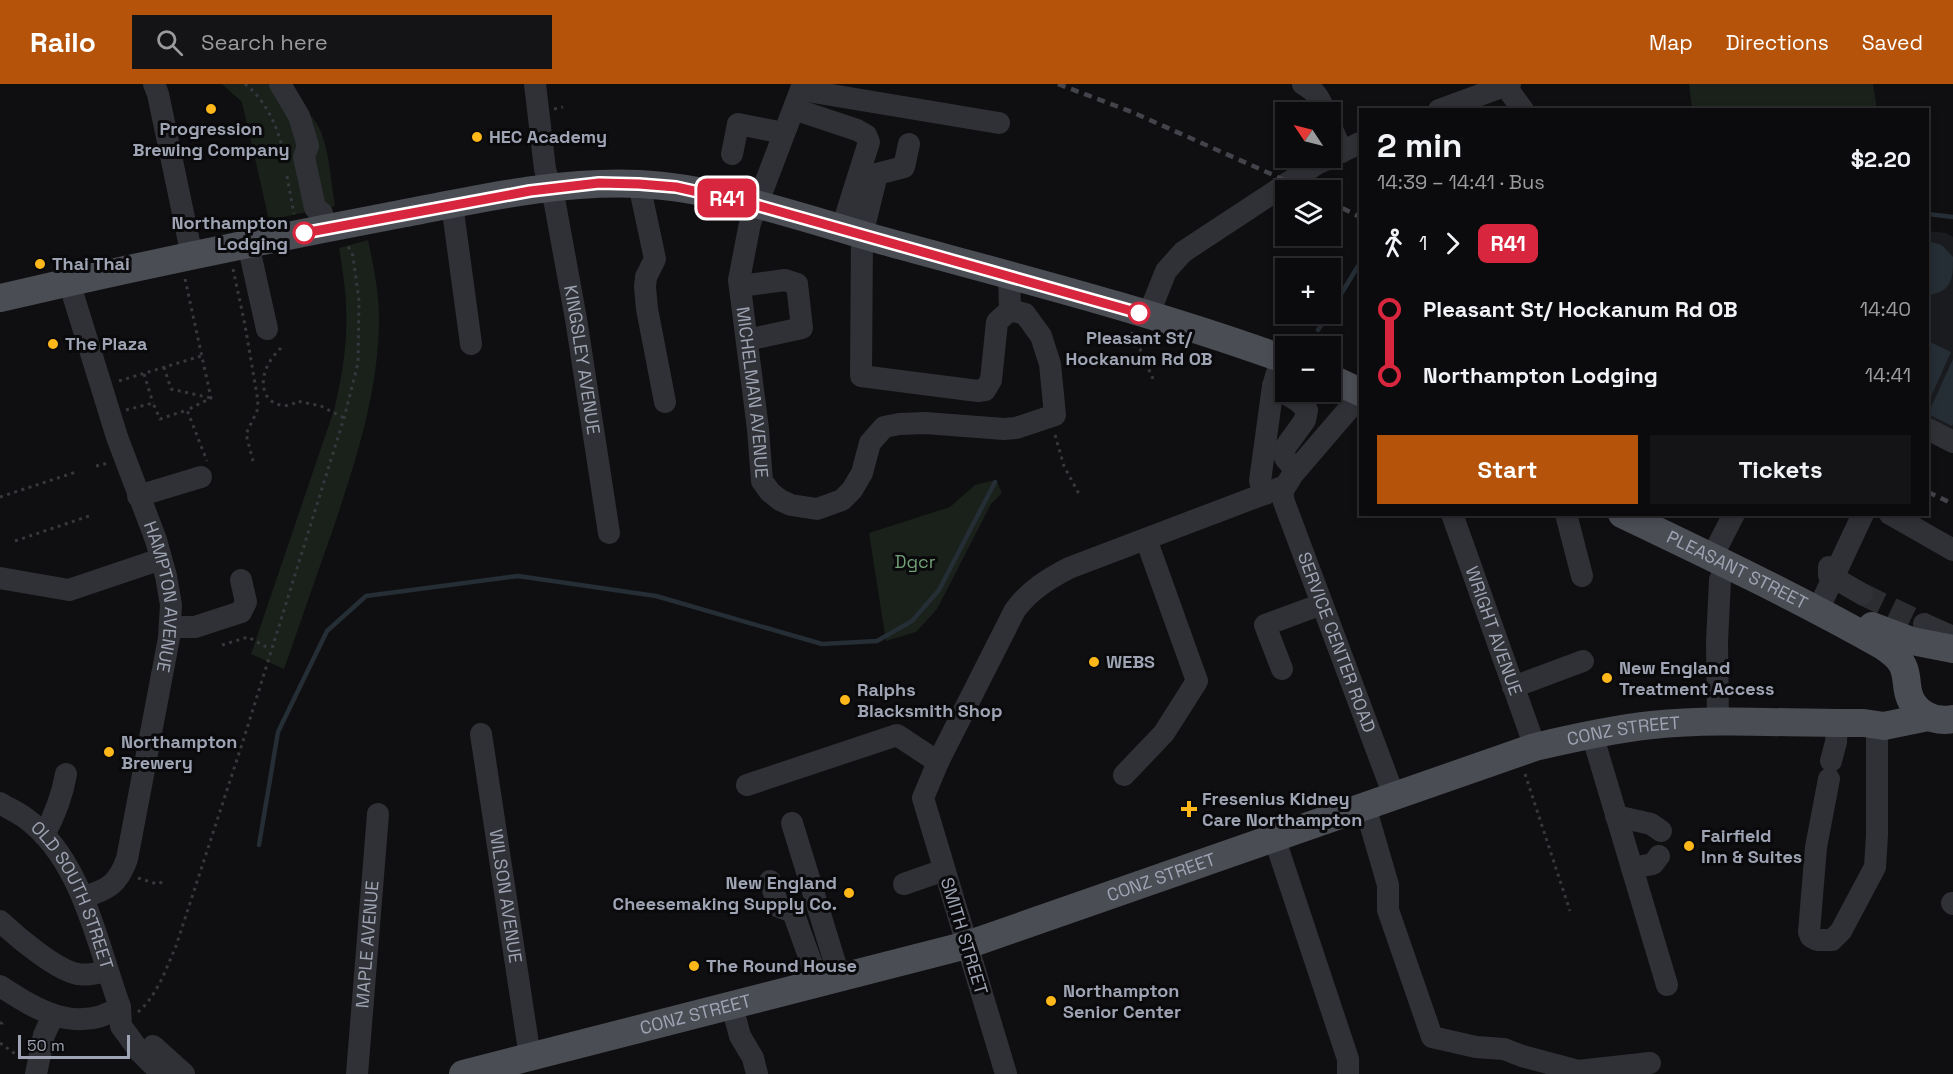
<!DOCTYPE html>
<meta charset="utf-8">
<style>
:root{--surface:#0b0b0d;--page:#141416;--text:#f1f3f6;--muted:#9a9b9d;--line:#2b2b2e;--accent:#b45309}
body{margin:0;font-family:"Space Grotesk",sans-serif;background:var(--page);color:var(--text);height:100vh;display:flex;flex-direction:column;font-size:22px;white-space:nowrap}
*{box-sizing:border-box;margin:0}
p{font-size:20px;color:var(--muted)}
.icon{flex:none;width:33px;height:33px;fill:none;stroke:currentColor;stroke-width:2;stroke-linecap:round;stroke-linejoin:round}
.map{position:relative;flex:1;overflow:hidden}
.details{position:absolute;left:1359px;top:24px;width:570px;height:408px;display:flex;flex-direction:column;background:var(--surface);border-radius:0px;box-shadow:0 3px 9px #0003,0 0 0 2px var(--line)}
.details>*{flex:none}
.badge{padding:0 12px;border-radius:9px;font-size:21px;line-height:39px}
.needle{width:39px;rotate:305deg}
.tools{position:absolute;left:1275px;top:18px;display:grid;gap:12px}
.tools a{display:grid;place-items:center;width:66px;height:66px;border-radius:0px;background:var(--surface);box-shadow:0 3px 9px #0003,0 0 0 2px var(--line);font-size:30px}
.scale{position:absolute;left:18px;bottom:15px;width:112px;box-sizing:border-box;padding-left:6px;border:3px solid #9ea4b3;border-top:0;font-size:16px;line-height:21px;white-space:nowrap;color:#9ea4b3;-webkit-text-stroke:4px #0a0a0c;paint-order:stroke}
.map>.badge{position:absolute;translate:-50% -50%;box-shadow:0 0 0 3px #fff}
.legs{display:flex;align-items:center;gap:9px;height:66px;padding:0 18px;font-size:20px}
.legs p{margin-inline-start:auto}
.headline{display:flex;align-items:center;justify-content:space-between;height:102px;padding:0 18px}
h1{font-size:33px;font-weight:700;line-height:45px}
.cta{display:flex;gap:12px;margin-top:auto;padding:12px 18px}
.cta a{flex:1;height:69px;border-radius:0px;background:var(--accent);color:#fff;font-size:24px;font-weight:700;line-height:69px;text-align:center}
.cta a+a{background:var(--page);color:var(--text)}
ul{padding:0 18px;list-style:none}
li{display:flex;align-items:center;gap:21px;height:66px;font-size:22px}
li i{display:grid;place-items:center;width:9px;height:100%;margin:0 8px;background:currentColor}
li i::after{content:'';width:15px;height:15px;margin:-8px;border:4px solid;border-radius:50%;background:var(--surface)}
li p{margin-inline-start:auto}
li:first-child i{background:linear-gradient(#0000 50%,currentColor 0)}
li:last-child i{background:linear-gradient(currentColor 50%,#0000 0)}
header{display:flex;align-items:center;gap:36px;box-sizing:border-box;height:84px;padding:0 30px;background:var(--accent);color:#fff}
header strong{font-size:28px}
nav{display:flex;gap:33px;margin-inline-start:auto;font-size:21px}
.search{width:420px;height:54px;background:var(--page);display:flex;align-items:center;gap:15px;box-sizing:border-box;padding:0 21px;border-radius:0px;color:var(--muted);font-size:22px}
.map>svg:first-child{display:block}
</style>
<header>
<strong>Railo</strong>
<div class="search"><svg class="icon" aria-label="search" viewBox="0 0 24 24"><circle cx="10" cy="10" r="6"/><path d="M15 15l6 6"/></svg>Search here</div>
<nav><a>Map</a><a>Directions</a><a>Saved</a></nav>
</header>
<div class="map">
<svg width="1953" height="990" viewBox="0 0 1953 990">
<rect width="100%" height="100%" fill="#0f0f11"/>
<!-- built -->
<path fill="#1a1b1e" d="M1928,147L1946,149L1953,153V351L1928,337Z"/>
<!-- green -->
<g fill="#19211a">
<path d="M222,0H277C291,12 307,24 317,40C329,60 331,98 335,122L269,136L242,18Z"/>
<path d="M1689,0H1873L1877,25H1692Z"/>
<path d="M368,156C374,184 380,213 379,242C377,314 354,383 331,451C315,495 300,540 284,585L251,570L334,326C349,264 350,226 339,164Z"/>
<path d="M991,397L997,398L1002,409L991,420L937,525L916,548L886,557L869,449L950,423L975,401Z"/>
</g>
<!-- water -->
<g fill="#252d35">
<path d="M1928,157L1942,161L1953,173C1953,194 1953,206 1930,211H1928Z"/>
<path d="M1928,257L1951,268L1928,319Z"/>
<path d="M1953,275V340L1952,342L1928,330Z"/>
</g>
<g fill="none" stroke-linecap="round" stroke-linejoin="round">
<!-- stream -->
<g stroke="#252d35" stroke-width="4.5">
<path d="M1928,130L1953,133"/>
<path d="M1330,228L1360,179"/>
<path d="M1318,246L1329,230"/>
<path d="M259,761L278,648L327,547L366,512L518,492L656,512L822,560L877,557L912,537L939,506L995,398"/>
</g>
<!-- minor-tunnel -->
<path stroke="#2c2d31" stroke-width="22" stroke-dasharray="22 11" stroke-linecap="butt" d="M1862,510L1924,540"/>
<!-- path -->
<g stroke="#36383d" stroke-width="3" stroke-dasharray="3 4.5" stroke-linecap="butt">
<path d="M245,0C268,18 280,48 285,76"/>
<path d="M554,25L563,23"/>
<path d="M287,92L294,130"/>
<path d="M233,185L245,241L258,317L257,327L246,350L253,377"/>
<path d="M185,195L211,314L187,326L207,377"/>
<path d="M1132,248L1130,259L1140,265L1153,295"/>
<path d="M281,264C270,274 259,292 265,308C269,321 288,326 297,317L321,322L344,334"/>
<path d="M164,283L171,305L211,314"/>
<path d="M144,290L153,319"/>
<path d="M119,297L201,272"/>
<path d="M126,326L153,319L160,335L187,326"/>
<path d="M1055,351L1064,382L1079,410"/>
<path d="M96,382L109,379"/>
<path d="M0,413L76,388"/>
<path d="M15,457L92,431"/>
<path d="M222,561L248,553L270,565"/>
<path d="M1525,690L1570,827"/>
<path d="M138,794L157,800L165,797"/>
<path d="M138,928C157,912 166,885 176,862L244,654L344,334L358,279L359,217L353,172L348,162"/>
<path d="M0,938L2,940L0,944"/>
<path d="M0,959L18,972"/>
</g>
<!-- minor -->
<g stroke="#303136" stroke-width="22">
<path d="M154,0L158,10L192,172"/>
<path d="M280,0L299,32L308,62L304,73L315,124L322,129L325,145"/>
<path id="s1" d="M535,0L545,85L555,120L576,235L609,449"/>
<path id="s2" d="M803,0L750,139L739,196L758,345L762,397L770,408L780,416L791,421L817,425L842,416L852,406L862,389L870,359L884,343L899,340L925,339L1004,345L1016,344L1055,331L1050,280L1041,252L1025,230L1010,226L1009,192"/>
<path d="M1303,0C1316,7 1320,15 1325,28"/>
<path d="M1504,0L1523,26"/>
<path d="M801,6L999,39"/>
<path d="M794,25L857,46L866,51L869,58L846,131L843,145"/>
<path d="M1439,26L1510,0"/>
<path d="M1330,40L1342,68"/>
<path d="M909,60L904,83L877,90L862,151L861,292L978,307L985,306L991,296L997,238L1010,226"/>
<path d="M732,70L738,40L784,49"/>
<path d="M1330,73L1360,59"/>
<path d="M639,100L655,175L646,193L645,203L647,225L665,318"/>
<path d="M452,120L471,260"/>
<path d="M248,160L267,245"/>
<path id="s3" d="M69,198L117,353L156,456L166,492L171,521L169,554L127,775C118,800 108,806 83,813"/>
<path d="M740,202L785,196L797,200L802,244L747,256"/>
<path d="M1148,232L1166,187L1183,168L1318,79L1330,74"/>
<path d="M1273,302L1298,317L1307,326L1305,336L1284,365C1282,375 1290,379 1297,385"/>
<path id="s4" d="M1360,312L1293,390L1282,408L1284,418L1394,712"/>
<path d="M1928,345L1953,358"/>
<path d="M1265,410L1260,397L1273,302L1281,275"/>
<path d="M138,412L201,393"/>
<path id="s5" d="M1452,430L1535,663"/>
<path d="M1566,430L1582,492"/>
<path d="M1890,430L1953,466"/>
<path d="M1712,473L1734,430"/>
<path d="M1829,483V491L1862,510"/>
<path d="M0,494L69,506L161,475"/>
<path d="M1818,526L1863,430"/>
<path d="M1924,540L1953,553"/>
<path d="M171,543H195L241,528L246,518L241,496"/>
<path d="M1282,585L1265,541L1322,520"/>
<path d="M1513,603L1583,577"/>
<path d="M1718,637L1717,558L1720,496L1727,480"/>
<path id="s6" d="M481,650L530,973"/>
<path d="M1592,650L1667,901"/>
<path d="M1831,677L1836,658L1837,639"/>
<path d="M1124,691L1164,649L1197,597L1146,455"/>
<path d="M1829,695L1816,763L1809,848L1811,853L1817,856H1832L1841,847L1875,783L1877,751V641"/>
<path d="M747,701L897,651L938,678"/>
<path id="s7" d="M0,719C8,724 17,728 24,733C82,774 97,860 120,923L121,942L140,968L162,990"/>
<path d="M1365,722L1388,801V826L1432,953L1476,963L1504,965L1522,972L1578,987L1650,979"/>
<path d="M1616,732L1651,740L1661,747"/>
<path d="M792,739L840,895"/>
<path d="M44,751C55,731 62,713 66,690"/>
<path d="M1274,753L1348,975V990"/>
<path d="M1632,784L1653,780L1659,772"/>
<path d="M770,797L779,823L793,828L819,900"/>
<path d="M904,800L944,786"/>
<path d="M1952,819L1953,820"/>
<path d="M0,837C16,852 57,887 78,890C87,892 98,889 107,887"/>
<path d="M0,902C37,926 77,951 120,923"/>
<path d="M732,922L740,952L753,974L757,990"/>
<path d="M153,962L184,990"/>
<path d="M36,990L44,951L53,932"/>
<path id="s8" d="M357,990L378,730"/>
<path d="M1006,990L923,714L938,678L1015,526C1030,506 1048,495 1069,484L1285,402"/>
</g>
<!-- major -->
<g stroke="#4b4d55" stroke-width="28">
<path d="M0,214C129,184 259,157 390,132C471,117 556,96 639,100C721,104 812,137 891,159C1023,195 1157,229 1286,276"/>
<path d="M1330,294L1360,308"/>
<path id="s9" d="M1622,430C1710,472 1798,514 1883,562C1889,566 1896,571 1900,577C1907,586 1906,597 1908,607C1912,628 1933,639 1953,635"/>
<path d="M1872,542L1912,557L1953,565"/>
<path id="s10" d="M463,990L967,861L1535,663C1573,654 1613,645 1652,641C1723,634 1793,640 1864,639L1884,642L1928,633"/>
</g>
<!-- rail -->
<g stroke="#43444b" stroke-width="4.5" stroke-dasharray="8 6" stroke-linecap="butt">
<path d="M1058,0L1132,28L1307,106"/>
<path d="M1330,118L1360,133"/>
<path d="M1928,408L1953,420"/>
</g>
</g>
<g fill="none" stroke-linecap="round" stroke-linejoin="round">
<defs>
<path id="line-1" d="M304,149L530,107L599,99L639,100L676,103L756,121L1139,229"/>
</defs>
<!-- line-1 casing -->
<use href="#line-1" stroke="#fff" stroke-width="14"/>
<!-- line-1 -->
<use href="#line-1" stroke="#d7263d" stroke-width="9"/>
</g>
<!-- markers -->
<g fill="#ffb719" stroke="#0a0a0c" stroke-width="2">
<circle cx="211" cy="25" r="6"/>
<circle cx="477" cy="53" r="6"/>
<circle cx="40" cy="180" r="6"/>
<circle cx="53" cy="260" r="6"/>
<circle cx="1094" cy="578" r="6"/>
<circle cx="1607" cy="594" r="6"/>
<circle cx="845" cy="616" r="6"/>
<circle cx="109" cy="668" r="6"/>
<path d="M1186 716h6v6h6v6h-6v6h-6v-6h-6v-6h6z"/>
<circle cx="1689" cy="762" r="6"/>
<circle cx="849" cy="809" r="6"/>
<circle cx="694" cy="882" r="6"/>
<circle cx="1051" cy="917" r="6"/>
</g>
<g fill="#fff" stroke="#d7263d" stroke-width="3">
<circle cx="304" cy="149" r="10"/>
<circle cx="1139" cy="229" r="10"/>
</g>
<g text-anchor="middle" stroke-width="6" stroke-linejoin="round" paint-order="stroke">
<!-- poi labels -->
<g font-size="18" font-weight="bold" fill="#9ea4b3" stroke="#0a0a0c" text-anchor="start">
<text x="211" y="51" text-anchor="middle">Progression<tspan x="211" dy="21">Brewing Company</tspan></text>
<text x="489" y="59">HEC Academy</text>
<text x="52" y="186">Thai Thai</text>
<text x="65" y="266">The Plaza</text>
<text x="1106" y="584">WEBS</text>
<text x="1619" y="590">New England<tspan x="1619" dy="21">Treatment Access</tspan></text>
<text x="857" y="612">Ralphs<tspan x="857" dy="21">Blacksmith Shop</tspan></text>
<text x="121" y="664">Northampton<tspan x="121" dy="21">Brewery</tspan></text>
<text x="1202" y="721">Fresenius Kidney<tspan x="1202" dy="21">Care Northampton</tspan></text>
<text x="1701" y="758">Fairfield<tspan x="1701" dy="21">Inn &amp; Suites</tspan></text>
<text x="837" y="805" text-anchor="end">New England<tspan x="837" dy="21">Cheesemaking Supply Co.</tspan></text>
<text x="706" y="888">The Round House</text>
<text x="1063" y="913">Northampton<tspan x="1063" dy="21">Senior Center</tspan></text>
</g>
<!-- stop labels -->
<g font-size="18" font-weight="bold" fill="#9ea4b3" stroke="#0a0a0c" text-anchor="end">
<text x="288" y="145">Northampton<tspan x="288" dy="21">Lodging</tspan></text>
<text x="1139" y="260" text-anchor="middle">Pleasant St/<tspan x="1139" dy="21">Hockanum Rd OB</tspan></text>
</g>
<!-- street labels -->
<g font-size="18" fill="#9ea4b3" stroke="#0a0a0c">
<text dy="6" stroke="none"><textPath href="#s1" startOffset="280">KINGSLEY AVENUE</textPath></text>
<text dy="6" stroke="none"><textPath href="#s2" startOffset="320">MICHELMAN AVENUE</textPath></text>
<text dy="6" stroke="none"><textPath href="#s9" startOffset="128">PLEASANT STREET</textPath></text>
<text dy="6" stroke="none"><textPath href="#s3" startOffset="330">HAMPTON AVENUE</textPath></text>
<text dy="6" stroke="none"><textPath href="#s5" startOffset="124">WRIGHT AVENUE</textPath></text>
<text dy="6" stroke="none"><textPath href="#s4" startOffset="284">SERVICE CENTER ROAD</textPath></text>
<text dy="6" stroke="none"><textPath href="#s10" startOffset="1212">CONZ STREET</textPath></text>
<text dy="6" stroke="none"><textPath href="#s10" startOffset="726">CONZ STREET</textPath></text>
<text dy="6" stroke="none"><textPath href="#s6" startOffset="164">WILSON AVENUE</textPath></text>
<text dy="6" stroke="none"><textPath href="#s7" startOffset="122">OLD SOUTH STREET</textPath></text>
<text transform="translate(964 852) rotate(73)" y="6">SMITH STREET</text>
<text dy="6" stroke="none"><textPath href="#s8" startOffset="130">MAPLE AVENUE</textPath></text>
<text dy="6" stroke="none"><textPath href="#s10" startOffset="240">CONZ STREET</textPath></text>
</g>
<!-- park labels -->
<g font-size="18" fill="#73a177" stroke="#0a0a0c">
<text x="915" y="484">Dgcr</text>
</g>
</g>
</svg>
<div class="tools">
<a><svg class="needle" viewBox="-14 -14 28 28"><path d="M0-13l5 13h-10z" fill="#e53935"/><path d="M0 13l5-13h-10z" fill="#9a9b9d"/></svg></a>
<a><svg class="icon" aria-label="layers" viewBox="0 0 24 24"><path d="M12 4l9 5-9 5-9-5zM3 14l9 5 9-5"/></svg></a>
<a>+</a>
<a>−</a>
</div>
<div class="scale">50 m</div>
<b class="badge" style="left:727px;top:114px;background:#d7263d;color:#fff">R41</b>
<section class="details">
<div class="headline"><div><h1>2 min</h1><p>14:39 – 14:41 · Bus</p></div><b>$2.20</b></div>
<div class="legs"><svg class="icon" aria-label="walk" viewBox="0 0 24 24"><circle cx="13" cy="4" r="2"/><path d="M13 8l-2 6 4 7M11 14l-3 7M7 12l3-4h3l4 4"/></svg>1<svg class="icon" aria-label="forward" viewBox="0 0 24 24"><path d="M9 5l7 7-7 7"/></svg><b class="badge" style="background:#d7263d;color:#fff">R41</b></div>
<ul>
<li><i style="color:#d7263d"></i><b>Pleasant St/ Hockanum Rd OB</b><p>14:40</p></li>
<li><i style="color:#d7263d"></i><b>Northampton Lodging</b><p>14:41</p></li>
</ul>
<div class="cta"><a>Start</a><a>Tickets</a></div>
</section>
</div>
